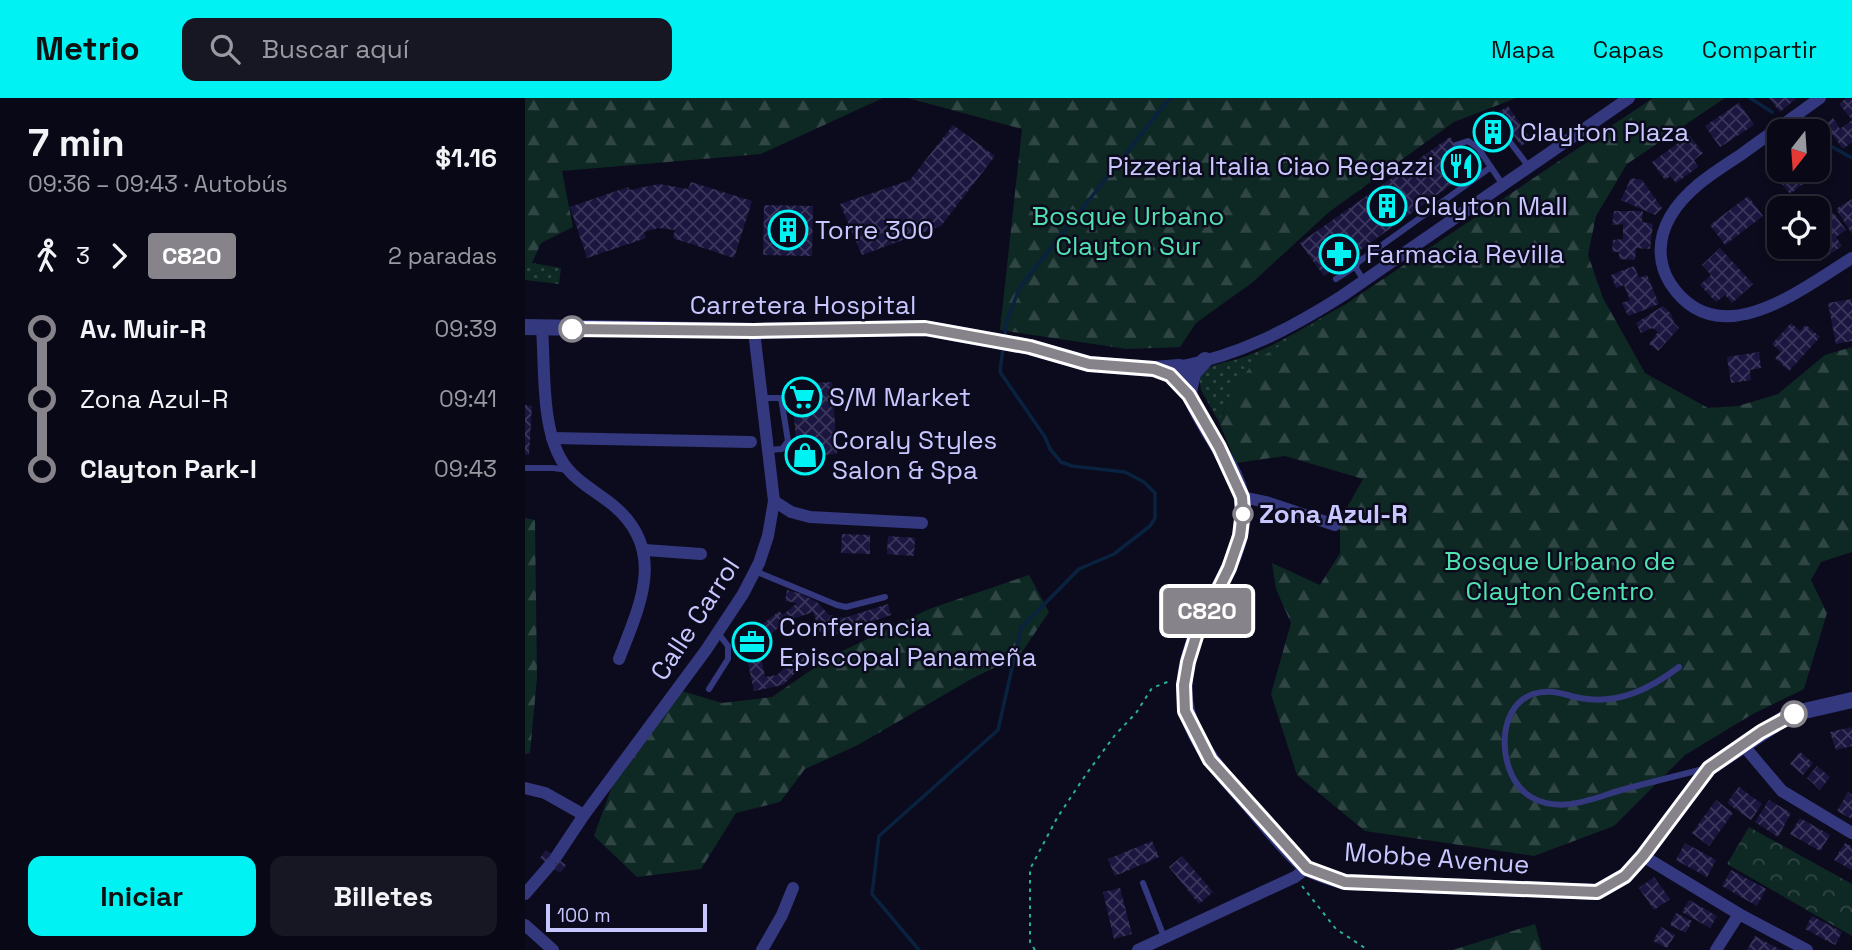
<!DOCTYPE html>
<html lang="es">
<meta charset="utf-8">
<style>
:root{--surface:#090816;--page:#171623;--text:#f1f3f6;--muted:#999aa1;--line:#292935;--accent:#00f2f2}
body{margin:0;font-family:"Space Grotesk",sans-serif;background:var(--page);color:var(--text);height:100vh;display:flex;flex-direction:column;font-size:26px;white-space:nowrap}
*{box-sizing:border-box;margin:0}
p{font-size:23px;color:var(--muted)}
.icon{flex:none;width:38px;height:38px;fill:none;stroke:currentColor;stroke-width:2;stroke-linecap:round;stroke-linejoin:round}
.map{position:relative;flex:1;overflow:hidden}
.side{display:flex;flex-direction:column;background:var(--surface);width:525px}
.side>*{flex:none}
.badge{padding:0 14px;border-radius:5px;font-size:24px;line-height:46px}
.needle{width:46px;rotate:197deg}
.controls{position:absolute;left:1242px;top:21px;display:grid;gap:14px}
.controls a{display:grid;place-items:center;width:63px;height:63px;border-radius:14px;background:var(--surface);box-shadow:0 4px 10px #0003,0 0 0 2px var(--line);font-size:35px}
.scale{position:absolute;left:21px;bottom:18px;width:161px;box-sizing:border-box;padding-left:7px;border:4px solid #c8c7ff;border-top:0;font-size:19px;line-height:24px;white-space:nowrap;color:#c8c7ff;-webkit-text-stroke:5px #0c0b1d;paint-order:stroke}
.map>.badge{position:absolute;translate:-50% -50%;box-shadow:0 0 0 4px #fff}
.legs{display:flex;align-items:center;gap:10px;height:77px;padding:0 28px;font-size:23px}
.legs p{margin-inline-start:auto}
.head{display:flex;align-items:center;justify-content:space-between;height:119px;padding:0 28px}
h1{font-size:38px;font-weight:700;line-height:52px}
.button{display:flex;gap:14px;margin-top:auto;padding:14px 28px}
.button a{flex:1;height:80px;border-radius:14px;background:var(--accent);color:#111;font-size:28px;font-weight:700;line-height:80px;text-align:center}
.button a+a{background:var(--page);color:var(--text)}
ul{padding:0 28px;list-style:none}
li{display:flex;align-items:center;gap:24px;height:70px;font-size:26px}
li i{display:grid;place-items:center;width:10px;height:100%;margin:0 9px;background:currentColor}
li i::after{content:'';width:18px;height:18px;margin:-9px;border:5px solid;border-radius:50%;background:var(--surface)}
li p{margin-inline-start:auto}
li:first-child i{background:linear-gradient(#0000 50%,currentColor 0)}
li:last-child i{background:linear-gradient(currentColor 50%,#0000 0)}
header{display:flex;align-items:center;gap:42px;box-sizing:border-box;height:98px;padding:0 35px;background:var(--accent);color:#111}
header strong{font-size:33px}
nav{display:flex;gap:38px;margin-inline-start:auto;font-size:24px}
.search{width:490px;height:63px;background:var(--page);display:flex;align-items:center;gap:18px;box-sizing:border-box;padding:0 24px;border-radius:14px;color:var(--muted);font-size:26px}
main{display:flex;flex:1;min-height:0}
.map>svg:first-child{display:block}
</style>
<header>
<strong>Metrio</strong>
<div class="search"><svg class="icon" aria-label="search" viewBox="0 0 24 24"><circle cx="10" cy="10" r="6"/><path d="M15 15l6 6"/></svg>Buscar aquí</div>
<nav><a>Mapa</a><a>Capas</a><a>Compartir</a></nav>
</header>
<main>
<section class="side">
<div class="head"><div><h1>7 min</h1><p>09:36 – 09:43 · Autobús</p></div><b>$1.16</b></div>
<div class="legs"><svg class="icon" aria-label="walk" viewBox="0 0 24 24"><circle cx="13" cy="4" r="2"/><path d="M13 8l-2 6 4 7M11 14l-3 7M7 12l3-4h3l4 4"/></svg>3<svg class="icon" aria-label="forward" viewBox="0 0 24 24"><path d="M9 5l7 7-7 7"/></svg><b class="badge" style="background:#87838a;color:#fff">C820</b><p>2 paradas</p></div>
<ul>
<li><i style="color:#87838a"></i><b>Av. Muir-R</b><p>09:39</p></li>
<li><i style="color:#87838a"></i><span>Zona Azul-R</span><p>09:41</p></li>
<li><i style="color:#87838a"></i><b>Clayton Park-I</b><p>09:43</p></li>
</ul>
<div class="button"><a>Iniciar</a><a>Billetes</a></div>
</section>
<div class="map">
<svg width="1327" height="852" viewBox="0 0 1327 852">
<defs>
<pattern id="grass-dots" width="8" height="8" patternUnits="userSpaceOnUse" patternTransform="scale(1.75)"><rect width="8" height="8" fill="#0e2824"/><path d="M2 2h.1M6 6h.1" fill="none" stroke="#304645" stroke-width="1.8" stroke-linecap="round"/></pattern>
<pattern id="forest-firs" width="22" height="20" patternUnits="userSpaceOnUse" patternTransform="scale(1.75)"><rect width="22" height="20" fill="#0e2824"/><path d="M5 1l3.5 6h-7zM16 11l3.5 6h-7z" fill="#304645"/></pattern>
<pattern id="park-crowns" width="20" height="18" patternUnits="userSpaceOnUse" patternTransform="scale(1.75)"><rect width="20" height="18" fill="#0e2824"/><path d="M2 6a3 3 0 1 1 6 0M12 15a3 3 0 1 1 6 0" fill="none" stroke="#304645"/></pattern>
<pattern id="building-cross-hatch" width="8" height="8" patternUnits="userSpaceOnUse" patternTransform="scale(1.75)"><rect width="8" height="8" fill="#1a163f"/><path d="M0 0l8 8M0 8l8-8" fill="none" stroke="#3a365c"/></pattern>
</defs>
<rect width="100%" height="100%" fill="#0c0b1d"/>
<!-- grass -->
<g fill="url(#grass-dots)">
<path d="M7,165L36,170L34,186L0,182V166Z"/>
<path d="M817,208L706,294L694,324L676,292L674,279C683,266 698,265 713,261C750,249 783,227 817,208Z"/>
</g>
<!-- forest -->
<g fill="url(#forest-firs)">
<path d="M0,0H358L236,56L37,73L48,129L16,145L7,165L0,166Z"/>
<path d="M383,0H991L929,24L804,114L728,184L671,225L655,249L602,251L475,232L497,31Z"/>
<path d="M1128,0H1200L1102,66L1071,118L1063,157L1078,200L1120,275L1183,310L1213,308L1253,296L1300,257L1327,249V454L1296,464L1286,482L1302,515L1279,591L1226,617L1160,657L1089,728L1009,758L840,733L772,677L746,596L766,525L751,491L747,465L795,487L815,455V422L838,381L760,358L711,365L694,324L706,294L730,263L803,218Z"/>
<path d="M0,420L10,422L12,580L5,655L0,656Z"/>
<path d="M504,477L524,514L495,557L448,580L333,647L280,671L255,704L211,715L176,771L112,779L69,738L98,658L157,593L197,605L247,599L305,559L404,511Z"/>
<path d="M1010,826L1017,852H928Z"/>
</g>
<!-- park -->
<path fill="url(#park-crowns)" d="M1224,729L1327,786V838L1202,766Z"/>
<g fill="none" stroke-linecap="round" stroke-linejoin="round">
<!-- stream -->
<g stroke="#09223f" stroke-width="3.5">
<path d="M1225,0L1247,14"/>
<path d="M1293,41L1327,60"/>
<path d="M479,241L482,222L495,189L645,0"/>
<path d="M394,852L347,796L354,738L473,632L496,530L554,471L589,456L625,428L630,420V395L619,384L600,374L547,368L536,364L525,351L520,339L475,274L478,249"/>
</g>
</g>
<!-- building -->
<g fill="url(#building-cross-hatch)">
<path d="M1244,0H1272L1255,14Z"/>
<path d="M1321,0H1327V44L1318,51L1300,26L1308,20L1315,31L1327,22L1314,6Z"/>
<path d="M1214,5L1229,27L1195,49L1180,28Z"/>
<path d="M983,8L1006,42L996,48L979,22L973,26L983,41L968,51L953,27Z"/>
<path d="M428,27L470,58L416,128L337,157L315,106L385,82Z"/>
<path d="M1164,37L1178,55L1169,62L1173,69L1151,85L1145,78L1140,82L1127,64Z"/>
<path d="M925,39L948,71L799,178L775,145Z"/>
<path d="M1293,59L1301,69L1265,96L1251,79L1261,72H1293Z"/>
<path d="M1106,80L1117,82L1137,110L1130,117L1096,102Z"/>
<path d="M166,84L227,103L209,160L148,140L150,132L133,130L119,134L121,140L62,160L45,109L103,89L105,92L134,86L163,91Z"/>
<path d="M1223,98L1238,118L1200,147L1185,127Z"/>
<path d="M1327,101V136L1311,111Z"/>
<path d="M239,107L288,108L287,158L238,157Z"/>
<path d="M1089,113H1118L1117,124L1128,126L1125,151L1111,150L1110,162L1094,161V154H1087L1088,142L1098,141V126L1087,127Z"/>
<path d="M1308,114L1321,132L1311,139L1317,148L1295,163L1290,154L1283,159L1276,149H1293V124Z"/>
<path d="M1195,150L1228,186L1207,205L1200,197L1191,204L1175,187L1186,177L1177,167Z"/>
<path d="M1109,168L1114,180L1122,177L1134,206L1103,218L1097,205L1105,202L1099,187L1091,190L1086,177Z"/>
<path d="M1327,201V243L1311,246L1303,205Z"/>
<path d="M1138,208L1146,216L1149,225L1154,230L1133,253L1124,246L1133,234L1127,230L1116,235L1111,225Z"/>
<path d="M1266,225L1275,233L1281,227L1295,239L1264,273L1250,260L1256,254L1247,246Z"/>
<path d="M1234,254L1236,270L1225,272L1226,282L1206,285L1202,259Z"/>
<path d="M307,284L312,356L272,359L267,287Z"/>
<path d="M0,307L7,308L4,357H0Z"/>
<path d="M317,436L345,437V456L316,455Z"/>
<path d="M363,438L390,440L389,458L362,456Z"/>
<path d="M262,492L276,496L292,504L304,517L319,520L363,506L366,517L306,538L303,531L295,534L288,514L262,523L233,546L240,579L252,577L278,551L286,559L258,587L229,593L218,542L254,513L258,517L272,505L260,503Z"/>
<path d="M1327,629V648L1311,652L1305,634Z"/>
<path d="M1275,654L1288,665L1278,677L1265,666Z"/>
<path d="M1292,668L1305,679L1295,692L1282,680Z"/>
<path d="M1214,689L1237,706L1226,722L1202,705Z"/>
<path d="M1323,694L1327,697V721L1312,713Z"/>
<path d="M1191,702L1208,715L1184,748L1167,735Z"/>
<path d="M1244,702L1266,715L1253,739L1230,724Z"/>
<path d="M1275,720L1305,737L1295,753L1265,736Z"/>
<path d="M627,743L634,759L590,778L583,761Z"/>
<path d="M1160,745L1191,762L1182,779L1151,762Z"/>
<path d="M1320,745L1327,749V772L1309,762Z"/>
<path d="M21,752L41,767L35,775L15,760Z"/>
<path d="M657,758L688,794L674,806L644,769Z"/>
<path d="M1206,772L1241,791L1232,808L1197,788Z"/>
<path d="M1129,779L1145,801L1129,812L1114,790Z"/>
<path d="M595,790L607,836L589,841L578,794Z"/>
<path d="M1164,802L1192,818L1185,830L1157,814Z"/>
<path d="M1151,815L1167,823L1161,835L1145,827Z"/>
<path d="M1287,818L1317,834L1310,847L1280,831Z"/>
<path d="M1136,829L1150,837L1142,850L1128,843Z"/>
<path d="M1230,838L1256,852H1222Z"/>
</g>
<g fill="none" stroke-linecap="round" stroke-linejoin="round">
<!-- path -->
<g stroke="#28b29c" stroke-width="2" stroke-dasharray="3.5 5" stroke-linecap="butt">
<path d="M777,788L811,831L843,852"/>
<path d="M510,852L505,844V771L532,720L562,675L590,637L611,615L627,590L645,583"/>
</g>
<!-- service -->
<g stroke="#34387f" stroke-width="6">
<path d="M985,44L1004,69"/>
<path d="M931,47L943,43L953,50L978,87"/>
<path d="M811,181L831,168"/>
<path d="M839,183L831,170L832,165L966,69"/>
<path d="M237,300H256L263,343L257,351L243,352"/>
<path d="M0,370H28L43,372"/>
<path d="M230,473L312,507L321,509L360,499"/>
<path d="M1154,569C1125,591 1093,607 1055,600C1039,597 1026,590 1008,596C968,610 973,680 1006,699C1037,717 1070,699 1100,691C1126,684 1152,678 1178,671"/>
<path d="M184,591L203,561V548L193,535"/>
<path d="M618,785L639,839"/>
</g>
<!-- minor -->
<g stroke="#34387f" stroke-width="12">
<path d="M1295,0C1269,19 1243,37 1217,56C1191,73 1161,91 1145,119C1133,140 1132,164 1145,185C1193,259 1276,191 1327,160"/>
<path d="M17,230C20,269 16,329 37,363C49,383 71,393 89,408C142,453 115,507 94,561"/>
<path d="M654,269C717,256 763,232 817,198L1104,0"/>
<path d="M27,340L226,344"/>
<path d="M717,399L741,404L810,427"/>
<path d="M249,403L266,414L285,419L397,425"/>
<path d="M120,452L176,456"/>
<path d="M1218,647L1257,693L1327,735"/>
<path d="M0,690L20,695L59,717"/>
<path d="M1118,758L1214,816L1282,852"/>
<path d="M31,759L59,717L181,552L218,496L234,465L243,438L249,403L229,233"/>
<path d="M0,796L25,767"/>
<path d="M0,827L28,852"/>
<path d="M237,852L257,817L268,790"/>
<path d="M613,852L770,779L782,770"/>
<path d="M1191,852L1214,816"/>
</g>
<!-- tertiary -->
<g stroke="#34387f" stroke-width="16">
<path d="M0,229L229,233L400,230L505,249L564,266L629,271L654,269C660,286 666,302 675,318C690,347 718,379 718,413C718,442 705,469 692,493C642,589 648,623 720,702C738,722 760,752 781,769C790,776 808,780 820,784L1072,794L1100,778L1118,758L1184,670L1260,620L1275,614L1327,602"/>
<path d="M664,294L668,275L680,262"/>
</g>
</g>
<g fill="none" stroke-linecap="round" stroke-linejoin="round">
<defs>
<path id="line-1" d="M47,231L229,233L400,230L505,249L564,266L629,271L645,277L664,297L694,349L717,399L718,413L715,438L704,470L672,535L663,564L659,587L660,613L685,662L782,770L820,784L1072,794L1100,778L1118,758L1184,670L1236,634L1269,616"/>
</defs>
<!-- line-1 casing -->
<use href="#line-1" stroke="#fff" stroke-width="16"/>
<!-- line-1 -->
<use href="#line-1" stroke="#87838a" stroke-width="10"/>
</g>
<!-- icons -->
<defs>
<symbol id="building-ring" viewBox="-11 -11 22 22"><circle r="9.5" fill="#0c0b1d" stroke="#00f2f2" stroke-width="1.5"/><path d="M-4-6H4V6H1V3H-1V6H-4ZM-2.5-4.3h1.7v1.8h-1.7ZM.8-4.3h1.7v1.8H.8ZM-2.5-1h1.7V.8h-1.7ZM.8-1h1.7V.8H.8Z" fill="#00f2f2"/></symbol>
<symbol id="restaurant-ring" viewBox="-11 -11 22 22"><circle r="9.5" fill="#0c0b1d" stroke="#00f2f2" stroke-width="1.5"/><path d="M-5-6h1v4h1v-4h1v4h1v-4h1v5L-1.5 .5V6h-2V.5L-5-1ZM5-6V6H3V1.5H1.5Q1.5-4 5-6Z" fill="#00f2f2"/></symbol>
<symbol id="pharmacy-ring" viewBox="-11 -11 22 22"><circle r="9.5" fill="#0c0b1d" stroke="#00f2f2" stroke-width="1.5"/><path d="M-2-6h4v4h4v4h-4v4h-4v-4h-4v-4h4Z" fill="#00f2f2"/></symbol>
<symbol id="supermarket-ring" viewBox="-11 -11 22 22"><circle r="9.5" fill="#0c0b1d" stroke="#00f2f2" stroke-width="1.5"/><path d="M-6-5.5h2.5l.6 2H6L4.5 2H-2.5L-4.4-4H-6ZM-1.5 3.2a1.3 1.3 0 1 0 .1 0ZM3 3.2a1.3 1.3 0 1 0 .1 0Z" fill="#00f2f2"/></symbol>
<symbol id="shop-ring" viewBox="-11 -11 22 22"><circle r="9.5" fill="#0c0b1d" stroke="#00f2f2" stroke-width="1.5"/><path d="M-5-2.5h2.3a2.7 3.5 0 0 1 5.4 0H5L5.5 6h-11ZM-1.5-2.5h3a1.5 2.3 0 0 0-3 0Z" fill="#00f2f2"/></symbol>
<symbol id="office-ring" viewBox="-11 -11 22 22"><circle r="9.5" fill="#0c0b1d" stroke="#00f2f2" stroke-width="1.5"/><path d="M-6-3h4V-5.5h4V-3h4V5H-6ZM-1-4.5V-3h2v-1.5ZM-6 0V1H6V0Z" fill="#00f2f2"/></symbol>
</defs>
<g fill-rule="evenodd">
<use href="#building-ring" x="946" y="12" width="44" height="44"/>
<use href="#restaurant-ring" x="914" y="46" width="44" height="44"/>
<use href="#building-ring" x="840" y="86" width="44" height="44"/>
<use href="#building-ring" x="241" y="110" width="44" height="44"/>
<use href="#pharmacy-ring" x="792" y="134" width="44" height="44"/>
<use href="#supermarket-ring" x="255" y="277" width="44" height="44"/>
<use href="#shop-ring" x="258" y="335" width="44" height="44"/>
<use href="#office-ring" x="205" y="522" width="44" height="44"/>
</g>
<!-- markers -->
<g fill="#fff" stroke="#87838a" stroke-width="3.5">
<circle cx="47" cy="231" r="12"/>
<circle cx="718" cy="416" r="9"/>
<circle cx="1269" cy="616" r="12"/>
</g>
<g text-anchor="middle" stroke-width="5" stroke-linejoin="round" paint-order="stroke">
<!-- poi labels -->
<g font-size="26" fill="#c8c7ff" stroke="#0c0b1d" text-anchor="start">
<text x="995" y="43">Clayton Plaza</text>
<text x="909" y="77" text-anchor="end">Pizzeria Italia Ciao Regazzi</text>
<text x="889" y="117">Clayton Mall</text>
<text x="290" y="141">Torre 300</text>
<text x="841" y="165">Farmacia Revilla</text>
<text x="304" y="308">S/M Market</text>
<text x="307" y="351">Coraly Styles<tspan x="307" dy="30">Salon &amp; Spa</tspan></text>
<text x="254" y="538">Conferencia<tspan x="254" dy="30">Episcopal Panameña</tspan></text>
</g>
<!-- park labels -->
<g font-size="26" fill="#50e3af" stroke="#0c0b1d">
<text x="603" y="127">Bosque Urbano<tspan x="603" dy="30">Clayton Sur</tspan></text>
<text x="1035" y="472">Bosque Urbano de<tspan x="1035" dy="30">Clayton Centro</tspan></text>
</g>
<!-- street labels -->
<g font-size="26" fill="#c8c7ff" stroke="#0c0b1d">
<text x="278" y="216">Carretera Hospital</text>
<text transform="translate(170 521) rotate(-57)" y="9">Calle Carrol</text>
<text transform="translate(912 760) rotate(4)" y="9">Mobbe Avenue</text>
</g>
<!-- stop labels -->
<g font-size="26" font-weight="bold" fill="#c8c7ff" stroke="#0c0b1d" text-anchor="start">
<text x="734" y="425">Zona Azul-R</text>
</g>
</g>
</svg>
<div class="controls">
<a><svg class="needle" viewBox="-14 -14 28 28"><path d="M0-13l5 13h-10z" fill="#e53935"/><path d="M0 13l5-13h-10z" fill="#999aa1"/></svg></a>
<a><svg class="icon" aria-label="locate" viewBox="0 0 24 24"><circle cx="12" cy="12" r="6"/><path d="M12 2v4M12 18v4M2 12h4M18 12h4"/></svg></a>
</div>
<div class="scale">100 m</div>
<b class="badge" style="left:682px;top:513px;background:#87838a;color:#fff">C820</b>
</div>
</main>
